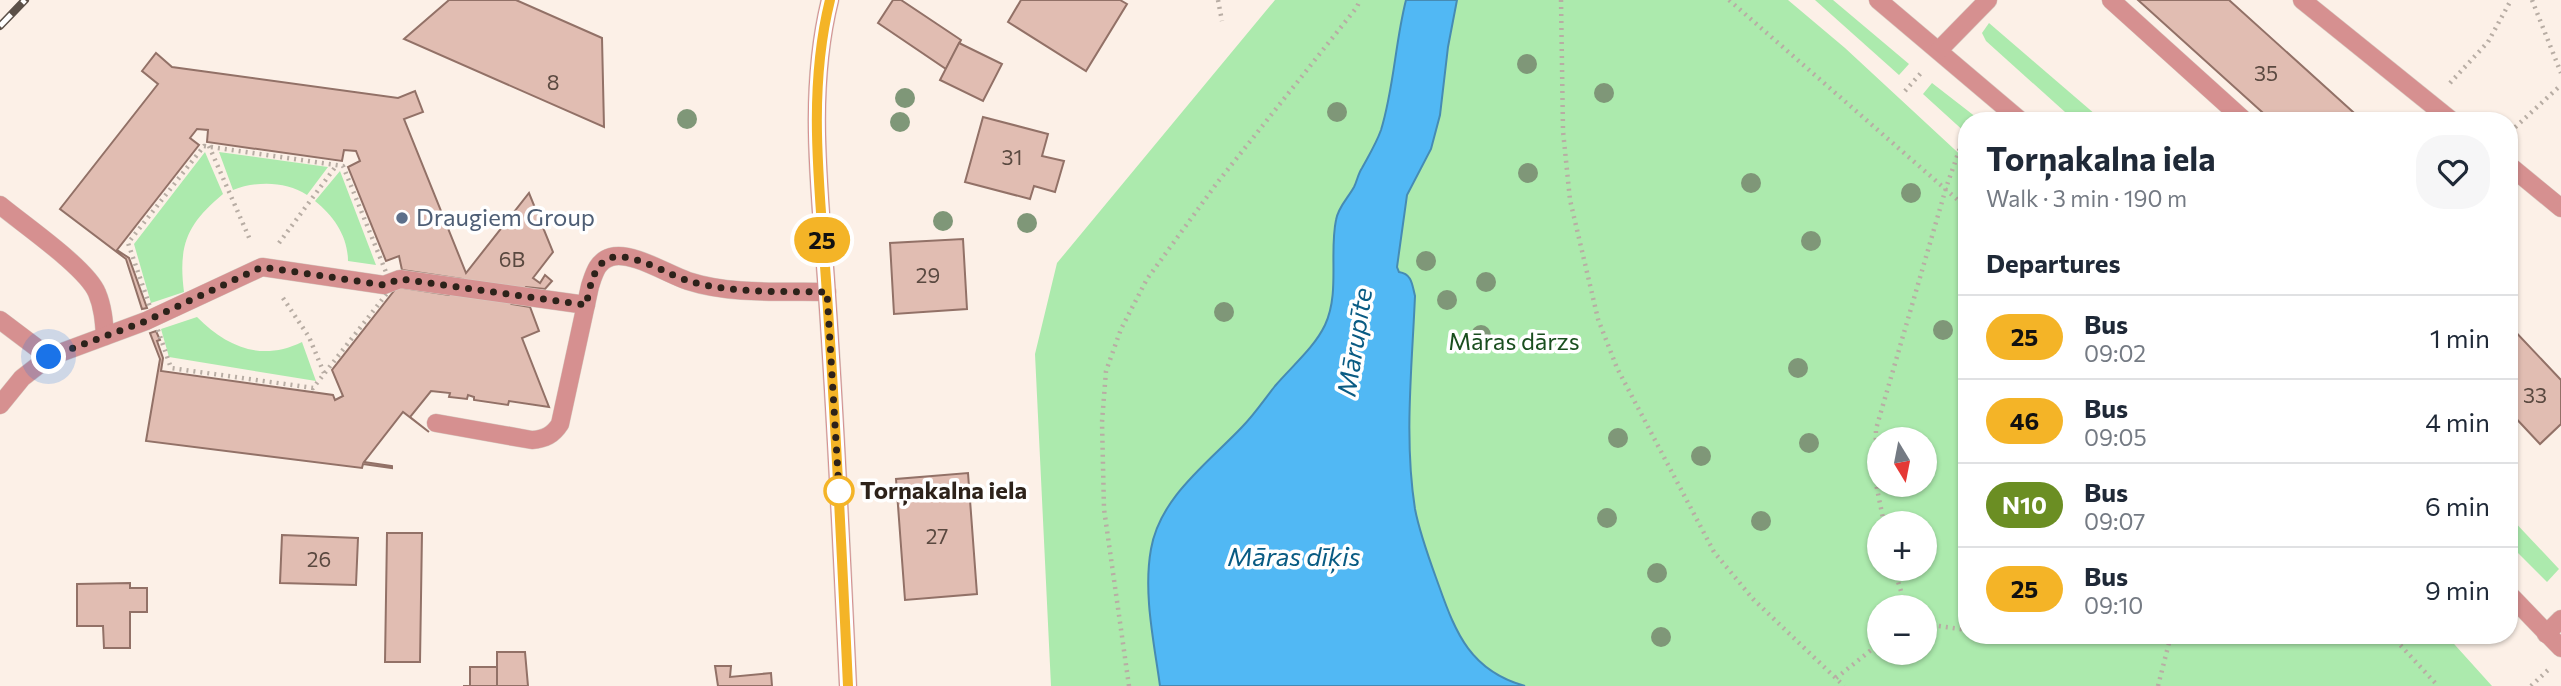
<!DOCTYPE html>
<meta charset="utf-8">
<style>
:root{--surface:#fff;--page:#f6f6f7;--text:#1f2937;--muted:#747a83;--line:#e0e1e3}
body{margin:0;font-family:Commissioner,sans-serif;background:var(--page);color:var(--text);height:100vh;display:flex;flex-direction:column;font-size:26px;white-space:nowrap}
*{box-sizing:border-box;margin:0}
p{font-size:23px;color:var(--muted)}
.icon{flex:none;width:38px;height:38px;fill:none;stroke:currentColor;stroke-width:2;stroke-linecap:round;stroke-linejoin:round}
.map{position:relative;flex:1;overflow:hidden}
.drawer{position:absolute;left:1958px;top:112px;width:560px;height:532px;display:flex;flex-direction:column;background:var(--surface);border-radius:28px;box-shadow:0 2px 5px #0004}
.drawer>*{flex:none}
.badge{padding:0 14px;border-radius:23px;font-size:24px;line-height:46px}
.needle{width:46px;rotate:170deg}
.tools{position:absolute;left:1867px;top:427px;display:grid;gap:14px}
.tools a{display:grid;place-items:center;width:70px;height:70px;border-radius:50%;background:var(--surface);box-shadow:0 2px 5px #0004;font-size:35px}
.you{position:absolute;width:35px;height:35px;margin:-18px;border:5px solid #fff;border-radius:50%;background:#1a73e8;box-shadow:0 0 0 10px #1a73e833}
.map>.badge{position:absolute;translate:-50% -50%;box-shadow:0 0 0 4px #fff}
h2{padding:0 28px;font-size:26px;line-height:63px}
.round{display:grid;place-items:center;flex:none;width:74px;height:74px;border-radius:28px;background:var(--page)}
.head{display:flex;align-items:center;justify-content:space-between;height:119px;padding:0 28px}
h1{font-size:33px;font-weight:700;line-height:52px}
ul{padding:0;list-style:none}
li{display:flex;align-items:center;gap:21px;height:84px;padding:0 28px;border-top:2px solid var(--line)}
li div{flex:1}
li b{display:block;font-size:26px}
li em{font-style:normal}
li .badge{min-width:77px;font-weight:700;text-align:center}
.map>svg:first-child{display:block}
</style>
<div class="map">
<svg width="2561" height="686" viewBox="0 0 2561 686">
<rect width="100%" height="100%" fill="#fcf0e7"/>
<!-- green -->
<g fill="#aceaad" fill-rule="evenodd">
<path d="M1275,0H1788L1845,48L1967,161V635H2446L2492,686H1051L1035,354L1057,263ZM1880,439H1925V485H1880ZM1880,523H1925V569H1880ZM1880,607H1925V653H1880Z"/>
<path d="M1815,0H1833L1909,64L1899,75Z"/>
<path d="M1989,23L2103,121H2075L1986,41L1982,33Z"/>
<path d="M1932,83L1981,121H1967V134L1923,94Z"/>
<path d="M205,152L223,194C187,224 178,245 184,292L151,303L134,244Z"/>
<path d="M219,152L328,167L307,195C286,181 256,181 233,190Z"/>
<path d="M340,171L376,265L348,261C348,237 334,216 315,201Z"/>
<path d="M197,317C227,347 261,362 302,342L316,381L169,357L161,329Z"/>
<path d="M2510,517L2559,569L2547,582L2510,545Z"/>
</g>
<!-- water -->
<path fill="#51b8f4" stroke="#468bb3" stroke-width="2" d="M1406,0H1457L1448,47L1440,115L1431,149L1407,195L1397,267L1399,272C1412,274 1412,284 1415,296C1412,367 1404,439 1415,509C1420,535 1430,561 1439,586C1456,634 1471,671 1525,686H1160C1154,642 1143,593 1151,549C1160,497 1208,463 1242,427C1254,415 1264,400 1275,386C1292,366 1314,348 1325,325C1340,293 1329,253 1336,220C1338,207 1348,198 1354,187C1357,181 1358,174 1362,168C1369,155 1376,144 1381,130C1394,88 1395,43 1406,0Z"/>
<!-- building -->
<g fill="#e1bdb2" stroke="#927167" stroke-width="2">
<path d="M449,0H516L602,38L604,127L404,39Z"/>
<path d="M893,0H901L961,40L946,69L878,23Z"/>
<path d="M1021,0H1120L1127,4L1086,71L1008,22Z"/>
<path d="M2138,0H2229L2363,121H2272Z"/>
<path d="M959,43L1002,64L983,101L940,80Z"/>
<path d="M156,53L172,67L398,98L415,91L423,112L404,119L466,273L529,193L553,252L533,278L540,283L545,275L552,281L545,289L526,287L512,304L530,307L539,331L522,338L549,407L509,401L508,405L474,400V397L468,395L467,399L449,397L450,393L431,391L410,417L429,432L403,412L364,462L392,466V468L363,464L362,468L146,441L160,359L150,333L156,331L160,340L157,341L163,358L161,371L333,395L335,400L343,396L332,370L397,287L449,295L462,279L402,270L399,256L386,261L348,167L360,161L356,151L344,150L342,161L207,142L208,130L197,129L190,138L199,145L117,250L129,258L147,308L142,309L126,259L60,209L158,84L142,71Z"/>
<path d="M983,117L1048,134L1042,156L1064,161L1055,192L1034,186L1030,199L965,182Z"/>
<path d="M963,239L967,309L894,314L890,243Z"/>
<path d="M2510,326L2561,380V424L2540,444L2510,412Z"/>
<path d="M968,473L977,594L905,600L896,479Z"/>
<path d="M387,533H422L420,662H385Z"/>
<path d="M282,535L358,538L356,585L280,583Z"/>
<path d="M130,583V588H147V612H130V648H104L103,626H77V584Z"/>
<path d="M497,652H525L528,686H497Z"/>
<path d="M715,666H731L730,677L771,673L772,686H718Z"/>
<path d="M470,667H497V686H463H470Z"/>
</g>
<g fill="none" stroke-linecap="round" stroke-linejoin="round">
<defs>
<g id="minor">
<path d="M830,0C806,96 821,198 827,295C836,425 842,556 848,686"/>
<path d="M1878,0L2021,121"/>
<path d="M2111,0L2245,121"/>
<path d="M2302,0L2452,121"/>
<path d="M1939,50L1988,0"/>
<path d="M2510,166L2561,208"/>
<path d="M0,205C24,225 87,268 97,293C103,307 104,322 105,336"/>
<path d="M0,320L49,357"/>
<path d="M0,405L22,378L49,357L146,321L262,267L384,285L400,279L586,305"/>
<path d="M436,423L532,440C545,439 553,435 560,424L590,286C594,274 597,261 611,257C632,251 667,274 688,281C731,295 782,291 827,292"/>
<path d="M2510,595L2561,648"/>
<path d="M2546,634L2561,619"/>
</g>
</defs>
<!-- minor casing -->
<use href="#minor" stroke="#d7cbc2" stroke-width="19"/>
<!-- path -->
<g stroke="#b8ada4" stroke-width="4.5" stroke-dasharray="2 5" stroke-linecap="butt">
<path d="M1218,0L1222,21"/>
<path d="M1561,0L1563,131L1570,200L1598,319L1617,368L1714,552L1753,599L1844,686"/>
<path d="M1729,0L1967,208"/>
<path d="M2532,0L2561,73"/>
<path d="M2450,83L2488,42L2511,0"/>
<path d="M1905,91L1921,73"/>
<path d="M2510,132L2561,85"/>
<path d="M204,146L343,166L392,287L313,388L171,368L128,243Z"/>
<path d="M209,146L251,242"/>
<path d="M279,243L336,166"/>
<path d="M283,298L309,337L324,373"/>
<path d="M1884,523L1875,479L1876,429L1946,188L1962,142"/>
<path d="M1894,569L1906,607"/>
<path d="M1925,624L1967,630"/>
<path d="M2391,635L2438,686"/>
<path d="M1836,678L1880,643"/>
<path d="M1129,686L1104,509L1102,422L1106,371L1121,329L1147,279L1217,183L1357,7L1360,0"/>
<path d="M2158,686L2171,635"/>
<path d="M2531,686L2548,670"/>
</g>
<!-- minor -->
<use href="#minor" stroke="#d69090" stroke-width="18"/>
<defs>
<path id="rail" d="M0,26L25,0"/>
</defs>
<!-- rail casing -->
<use href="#rail" stroke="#5b5048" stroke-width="8"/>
<!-- rail -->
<use href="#rail" stroke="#fff" stroke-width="5" stroke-dasharray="16" stroke-linecap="butt"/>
</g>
<!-- trees -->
<g fill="#7f9778">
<circle cx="1527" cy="64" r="10"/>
<circle cx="1604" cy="93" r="10"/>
<circle cx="905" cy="98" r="10"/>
<circle cx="1337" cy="112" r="10"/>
<circle cx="687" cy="119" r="10"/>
<circle cx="900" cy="122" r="10"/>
<circle cx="1528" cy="173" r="10"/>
<circle cx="1751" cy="183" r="10"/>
<circle cx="1911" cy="193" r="10"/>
<circle cx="943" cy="221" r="10"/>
<circle cx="1027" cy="223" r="10"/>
<circle cx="1811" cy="241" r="10"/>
<circle cx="1426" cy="261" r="10"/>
<circle cx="1486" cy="282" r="10"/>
<circle cx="1447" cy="300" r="10"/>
<circle cx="1224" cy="312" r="10"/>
<circle cx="1943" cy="330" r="10"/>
<circle cx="1481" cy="335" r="10"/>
<circle cx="1798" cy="368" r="10"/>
<circle cx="1618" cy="438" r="10"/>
<circle cx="1809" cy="443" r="10"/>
<circle cx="1701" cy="456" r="10"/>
<circle cx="1607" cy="518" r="10"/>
<circle cx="1761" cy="521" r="10"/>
<circle cx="1657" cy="573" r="10"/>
<circle cx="1661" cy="637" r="10"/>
</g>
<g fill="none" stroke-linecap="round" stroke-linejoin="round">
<defs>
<path id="line" d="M830,0C806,96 821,197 827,295C836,425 842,556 848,686"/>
</defs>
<!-- line casing -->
<use href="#line" stroke="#fff" stroke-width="16"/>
<!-- line -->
<use href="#line" stroke="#f4b427" stroke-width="10"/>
<!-- walk -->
<path stroke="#2d221a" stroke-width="7" stroke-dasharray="0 12.6" d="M49,357L146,321L262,267L384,285L400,279L586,305C590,289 592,267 608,259C628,249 668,275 689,281C733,294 782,291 827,292L839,491"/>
</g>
<!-- markers -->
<circle fill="#5c6f8a" stroke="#fff" stroke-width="2.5" cx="402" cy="218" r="7"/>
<circle fill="#fff" stroke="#f4b427" stroke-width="3.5" cx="839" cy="491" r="14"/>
<g text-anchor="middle" stroke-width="7" stroke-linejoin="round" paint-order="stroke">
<!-- number labels -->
<g font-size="21" fill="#5a4940">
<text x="2266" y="81">35</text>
<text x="553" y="90">8</text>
<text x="1012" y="165">31</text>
<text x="512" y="267">6B</text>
<text x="928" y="283">29</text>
<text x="2535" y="403">33</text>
<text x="937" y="544">27</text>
<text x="319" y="567">26</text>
</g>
<!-- service labels -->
<g font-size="24" fill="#4e5e75" stroke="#fff" text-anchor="start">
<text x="416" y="226">Draugiem Group</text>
</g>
<!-- park labels -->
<g font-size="24" fill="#194e1e" stroke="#fff">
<text x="1514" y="350">Māras dārzs</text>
</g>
<!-- stop labels -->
<g font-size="24" font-weight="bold" fill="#2d221a" stroke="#fff" text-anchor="start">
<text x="860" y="499">Torņakalna iela</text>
</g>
<!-- water labels -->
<g font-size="26" font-style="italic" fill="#095b83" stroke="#fff">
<text transform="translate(1355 342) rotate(-81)" y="9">Mārupīte</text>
<text x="1294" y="566">Māras dīķis</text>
</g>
</g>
</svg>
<div class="tools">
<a><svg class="needle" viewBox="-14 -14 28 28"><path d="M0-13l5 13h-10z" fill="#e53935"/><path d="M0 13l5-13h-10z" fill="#747a83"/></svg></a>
<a>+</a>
<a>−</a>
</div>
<div class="you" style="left:49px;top:357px"></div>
<b class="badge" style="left:822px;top:240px;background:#f4b427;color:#111">25</b>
<section class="drawer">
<div class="head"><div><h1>Torņakalna iela</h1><p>Walk · 3 min · 190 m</p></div><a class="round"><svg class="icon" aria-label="heart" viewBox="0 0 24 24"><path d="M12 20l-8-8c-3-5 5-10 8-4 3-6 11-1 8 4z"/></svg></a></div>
<h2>Departures</h2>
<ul>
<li><span class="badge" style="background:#f4b427;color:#111">25</span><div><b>Bus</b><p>09:02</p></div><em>1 min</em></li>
<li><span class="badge" style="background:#f4b427;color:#111">46</span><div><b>Bus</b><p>09:05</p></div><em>4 min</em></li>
<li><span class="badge" style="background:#6b8e23;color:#fff">N10</span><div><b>Bus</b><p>09:07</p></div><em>6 min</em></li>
<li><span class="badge" style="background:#f4b427;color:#111">25</span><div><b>Bus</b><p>09:10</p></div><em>9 min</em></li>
</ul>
</section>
</div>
